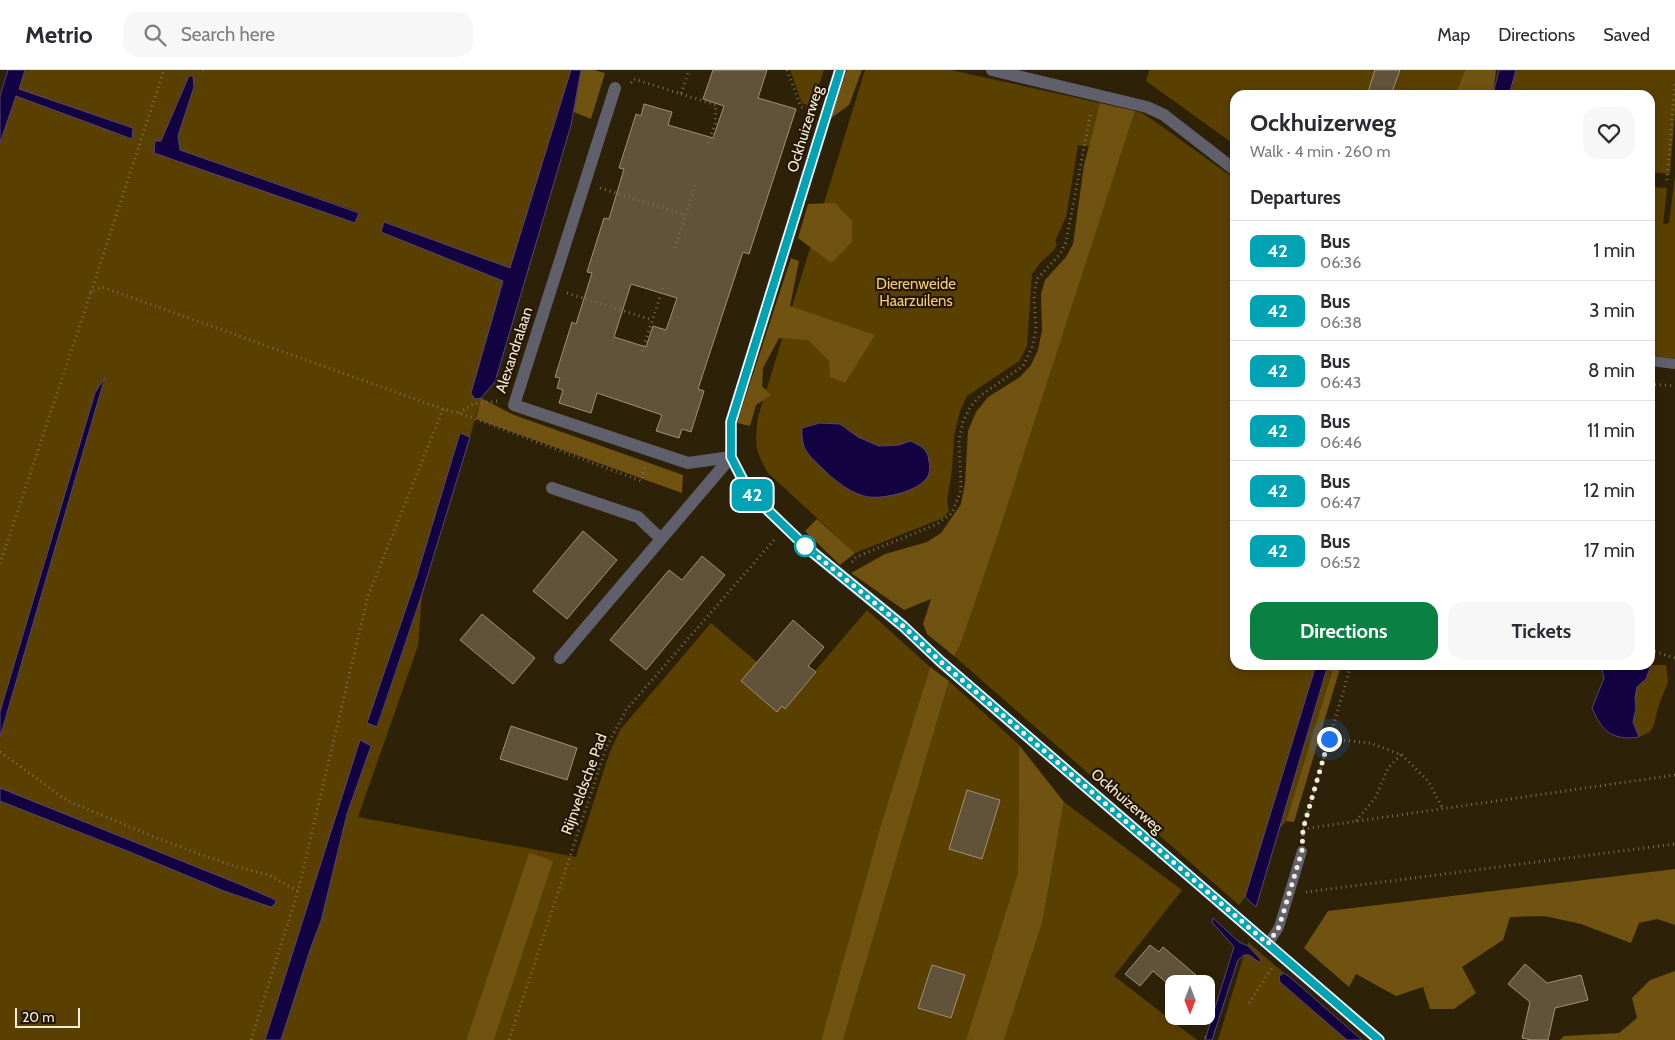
<!DOCTYPE html>
<meta charset="utf-8">
<style>
:root{--surface:#fff;--page:#f7f7f7;--text:#2b2b33;--muted:#7c7c81;--line:#e1e1e2;--accent:#0b8043}
body{margin:0;font-family:Cabin,sans-serif;background:var(--page);color:var(--text);height:100vh;display:flex;flex-direction:column;font-size:19px;white-space:nowrap}
*{box-sizing:border-box;margin:0}
p{font-size:16px;color:var(--muted)}
.icon{flex:none;width:28px;height:28px;fill:none;stroke:currentColor;stroke-width:2;stroke-linecap:round;stroke-linejoin:round}
.map{position:relative;flex:1;overflow:hidden}
.sheet{position:absolute;left:1230px;top:20px;width:425px;height:580px;display:flex;flex-direction:column;background:var(--surface);border-radius:15px;box-shadow:0 2px 8px #0003}
.sheet>*{flex:none}
.badge{padding:0 10px;border-radius:8px;font-size:18px;line-height:32px}
.needle{width:32px;rotate:180deg}
.buttons{position:absolute;left:1165px;top:905px;display:grid;gap:10px}
.buttons a{display:grid;place-items:center;width:50px;height:50px;border-radius:10px;background:var(--surface);box-shadow:0 2px 8px #0003;font-size:25px}
.scale{position:absolute;left:15px;bottom:12px;width:65px;box-sizing:border-box;padding-left:5px;border:2px solid #f5ecde;border-top:0;font-size:14px;line-height:18px;white-space:nowrap;color:#f5ecde;-webkit-text-stroke:4px #231701;paint-order:stroke}
.you{position:absolute;width:25px;height:25px;margin:-12px;border:4px solid #fff;border-radius:50%;background:#1a73e8;box-shadow:0 0 0 8px #1a73e833}
.map>.badge{position:absolute;translate:-50% -50%;box-shadow:0 0 0 2px #fff}
h2{padding:0 20px;font-size:19px;line-height:45px}
.round{display:grid;place-items:center;flex:none;width:52px;height:52px;border-radius:15px;background:var(--page)}
.head{display:flex;align-items:center;justify-content:space-between;height:85px;padding:0 20px}
h1{font-size:24px;font-weight:700;line-height:38px}
.action{display:flex;gap:10px;margin-top:auto;padding:10px 20px}
.action a{flex:1;height:58px;border-radius:15px;background:var(--accent);color:#fff;font-size:20px;font-weight:700;line-height:58px;text-align:center}
.action a+a{background:var(--page);color:var(--text)}
ul{padding:0;list-style:none}
li{display:flex;align-items:center;gap:15px;height:60px;padding:0 20px;border-top:1px solid var(--line)}
li div{flex:1}
li b{display:block;font-size:19px}
li em{font-style:normal}
li .badge{min-width:55px;font-weight:700;text-align:center}
header{display:flex;align-items:center;gap:30px;box-sizing:border-box;height:70px;padding:0 25px;background:var(--surface);border-bottom:1px solid var(--line)}
header strong{font-size:24px}
nav{display:flex;gap:28px;margin-inline-start:auto;font-size:18px}
.search{width:350px;height:45px;background:var(--page);display:flex;align-items:center;gap:12px;box-sizing:border-box;padding:0 18px;border-radius:15px;color:var(--muted);font-size:19px}
.map>svg:first-child{display:block}
</style>
<header>
<strong>Metrio</strong>
<div class="search"><svg class="icon" aria-label="search" viewBox="0 0 24 24"><circle cx="10" cy="10" r="6"/><path d="M15 15l6 6"/></svg>Search here</div>
<nav><a>Map</a><a>Directions</a><a>Saved</a></nav>
</header>
<div class="map">
<svg width="1675" height="970" viewBox="0 0 1675 970">
<rect width="100%" height="100%" fill="#2d2108"/>
<!-- green -->
<g fill="#593f00" fill-rule="evenodd">
<path d="M25,0H571L510,198L385,152L381,162L504,211L471,323L475,328H481L470,367L460,364L416,509L378,656L422,524L418,576L358,747L576,787L609,684L620,660L711,553L787,618L804,617L816,603L815,601L867,540L930,597L881,754L821,970H494L552,791L529,782L466,970H281L311,877L321,851L347,744L371,676L360,671L265,970H0V731L130,782L224,821L271,837L276,830L0,718V667L104,309L95,324L0,642V73L15,26L132,69L133,58L18,19ZM189,6L194,17L178,66L180,80L359,142L355,153L155,71H161Z"/>
<path d="M790,0H824L812,37L802,33Z"/>
<path d="M865,0H951L1100,33L1089,76L1078,75L1066,147L1055,171L1057,175L1053,181L1041,192L1032,204L1027,276L1019,291L967,326L960,341L954,366L952,400L947,431L949,441L943,448L855,483L768,403C754,379 755,374 758,347Z"/>
<path d="M1149,0H1465L1455,25H1235V75L1146,11Z"/>
<path d="M1516,0H1675V43L1670,104L1650,102V25H1509Z"/>
<path d="M1135,41L1142,43L1157,53L1235,109V595H1316L1245,827L1239,835L954,586L960,576Z"/>
<path d="M1675,106V289L1650,286V117L1667,118L1663,155L1669,153Z"/>
<path d="M1328,595H1334L1286,751L1279,759Z"/>
<path d="M1651,595H1666L1668,612L1658,637L1654,655L1650,662L1639,667L1633,652L1636,638L1635,627L1637,617L1646,609Z"/>
<path d="M949,611L1019,675L1018,802L966,970H843Z"/>
<path d="M1064,732L1182,820L1114,906L1197,970H1004L1042,854Z"/>
<path d="M1248,872L1284,903L1281,904L1280,912L1347,970H1218L1244,885H1249L1259,891L1261,890L1248,876Z"/>
</g>
<!-- forest -->
<g fill="#705211">
<path d="M581,0H594L605,3L591,49L574,42Z"/>
<path d="M847,0H862L849,35L830,49Z"/>
<path d="M1465,0H1496L1493,25H1455Z"/>
<path d="M1100,33L1135,41L997,467L960,576L954,586L927,564L923,554L931,529L904,540L851,503L885,484L927,472L941,463L961,434L965,413L968,361L976,342L988,327L1020,307L1031,295L1038,280L1042,260L1041,224L1045,210L1066,187L1073,174L1084,95Z"/>
<path d="M835,133L852,151V172L831,193L798,168L808,134Z"/>
<path d="M791,188L799,191L790,236L875,265L845,313L830,307L829,291L808,270L779,268L763,298L762,316L771,325L756,335L750,356L737,353Z"/>
<path d="M481,328L514,345L683,405L682,423L476,349Z"/>
<path d="M817,449L855,483L840,495L805,461Z"/>
<path d="M1334,595H1341L1294,752L1286,751Z"/>
<path d="M930,597L949,611L843,970H821L881,754Z"/>
<path d="M1019,675L1064,732L1042,854L1004,970H966L1018,802Z"/>
<path d="M529,782L553,791L494,970H466Z"/>
<path d="M1675,799V855L1657,849L1639,853L1631,873L1581,854L1544,846L1510,847L1503,870L1462,897L1476,923L1454,939H1430L1423,917L1396,926L1356,904L1349,917L1304,878L1328,841Z"/>
<path d="M1675,901V970H1560L1564,966L1619,963L1637,948L1632,928L1650,910Z"/>
</g>
<!-- water -->
<g fill="#130242" stroke="#574871">
<path d="M8,0H25L19,19L133,58L132,69L16,26L0,73V26Z"/>
<path d="M571,0H581L571,55L495,312L481,328L475,329L471,323L503,211L381,162L384,152L510,198Z"/>
<path d="M1499,0H1516L1509,25H1493Z"/>
<path d="M189,6H193L194,17L178,66L180,80L359,143L355,153L154,83L155,71H161Z"/>
<path d="M105,307L0,667V642L95,323Z"/>
<path d="M820,353L840,354L858,367L879,376L899,375L910,371C920,375 928,379 929,391C930,395 930,402 928,406C920,421 885,429 869,427C853,425 835,411 824,400C809,385 801,381 802,358Z"/>
<path d="M460,363L470,367L422,524L377,657L367,653L416,509Z"/>
<path d="M1316,595H1328L1256,837L1245,827Z"/>
<path d="M1601,595H1651L1646,609L1637,617L1635,627L1636,638L1633,652L1639,667C1612,671 1602,661 1592,638L1604,608Z"/>
<path d="M360,670L371,676L347,744L321,851L311,877L281,970H265Z"/>
<path d="M0,718L239,814L276,830L275,834L271,837L224,821L130,782L0,731Z"/>
<path d="M1213,848L1239,872L1248,876L1261,890L1259,892L1249,885H1244L1238,890L1212,970H1205L1234,877L1212,852Z"/>
<path d="M1284,903L1291,908L1362,970H1347L1280,912L1279,906Z"/>
</g>
<!-- building -->
<g fill="#61533a" stroke="#a09176" fill-rule="evenodd">
<path d="M713,0H767L758,28L796,39L749,184L743,182L698,319L704,321L691,362L682,359L679,368L656,361L662,345L597,323L591,343L559,333L563,320L557,318L560,308L555,307L572,252L576,254L592,203L587,202L604,148L609,149L624,99L619,98L636,44L641,46L644,34L672,42L668,55L713,68L724,36L703,29ZM631,214L677,228L666,260L653,256L646,277L614,267Z"/>
<path d="M1375,0H1400L1391,25H1367Z"/>
<path d="M583,461L617,490L567,549L533,521Z"/>
<path d="M702,486L725,505L646,600L610,570L669,500L682,510Z"/>
<path d="M482,544L535,588L513,614L460,570Z"/>
<path d="M793,550L824,577L808,596L816,602L785,639L782,636L777,642L741,611Z"/>
<path d="M511,656L577,678L567,710L500,689Z"/>
<path d="M967,720L1000,730L982,789L949,779Z"/>
<path d="M1150,875L1159,882L1163,877L1196,905L1188,914H1168L1153,901L1140,916L1125,904Z"/>
<path d="M1525,894L1547,913L1581,905L1588,930L1555,938L1548,970H1532L1522,968L1530,932L1508,914Z"/>
<path d="M932,895L965,905L951,948L918,938Z"/>
</g>
<g fill="none" stroke-linecap="round" stroke-linejoin="round">
<!-- path -->
<g stroke="#796e59" stroke-width="3" stroke-dasharray="1 4" stroke-linecap="butt">
<path d="M203,0H205"/>
<path d="M787,0L801,37L812,40"/>
<path d="M631,13L634,9L681,24L689,0"/>
<path d="M681,24L716,35L715,54L708,73"/>
<path d="M1667,110L1675,13"/>
<path d="M600,118L686,145"/>
<path d="M675,178L696,113"/>
<path d="M91,222L164,0"/>
<path d="M567,223L652,250"/>
<path d="M642,281L663,218"/>
<path d="M1650,314L1675,316"/>
<path d="M459,343L473,334L499,331"/>
<path d="M852,492L856,487L937,454L952,443L961,420L959,370L963,352L970,337L980,326L1023,296L1032,278L1036,260L1034,225L1037,209L1060,184L1066,172L1091,41"/>
<path d="M0,494L91,222L102,217L443,339L459,343L641,411L645,396"/>
<path d="M1650,580L1675,588"/>
<path d="M1329,669L1370,673L1402,685L1428,711L1443,739"/>
<path d="M0,682L68,731L154,767L194,782L234,796L269,805L298,821"/>
<path d="M1356,751L1376,727L1388,698L1401,685"/>
<path d="M1303,759L1675,705"/>
<path d="M1303,766V759L1351,595"/>
<path d="M1306,822L1675,774"/>
<path d="M1249,933L1272,898"/>
<path d="M1205,967L1209,970"/>
<path d="M251,970L298,821L368,526L443,339"/>
<path d="M509,970L606,678L626,640L774,470"/>
</g>
<!-- lane -->
<g stroke="#5f606c" stroke-width="10">
<path d="M1650,291L1675,294"/>
<path d="M1268,874L1279,857L1302,781"/>
</g>
<!-- street -->
<g stroke="#5f606c" stroke-width="12">
<path d="M992,0L1147,37L1164,45L1235,100"/>
<path d="M615,18L514,335L688,393L731,387"/>
<path d="M552,418L638,447L661,469"/>
<path d="M560,588L731,387"/>
</g>
<!-- secondary -->
<path stroke="#828396" stroke-width="12" d="M840,0L731,352V387L749,422L805,476L903,556L940,591L1379,970"/>
</g>
<g fill="none" stroke-linecap="round" stroke-linejoin="round">
<defs>
<path id="line" d="M840,0L731,352V387L749,422L805,476L903,556L940,591L1379,970"/>
</defs>
<!-- line casing -->
<use href="#line" stroke="#fff" stroke-width="11"/>
<!-- line -->
<use href="#line" stroke="#00a3b4" stroke-width="8"/>
<!-- walk -->
<path stroke="#f5ecde" stroke-width="5" stroke-dasharray="0 9" d="M805,476L903,556L940,591L1268,874L1279,857L1302,781L1303,759L1329,669"/>
</g>
<!-- markers -->
<circle fill="#fff" stroke="#00a3b4" stroke-width="2.5" cx="805" cy="476" r="10"/>
<g text-anchor="middle" stroke-width="4.5" stroke-linejoin="round" paint-order="stroke">
<!-- street labels -->
<g font-size="15" fill="#f5ecde" stroke="#231701">
<text transform="translate(805 59) rotate(-73)" y="5">Ockhuizerweg</text>
<text transform="translate(514 280) rotate(-72)" y="5">Alexandralaan</text>
<text transform="translate(584 714) rotate(-70)" y="5">Rijnveldsche Pad</text>
<text transform="translate(1127 731) rotate(41)" y="5">Ockhuizerweg</text>
</g>
<!-- park labels -->
<g font-size="15" fill="#f7cb7a" stroke="#231701">
<text x="916" y="219">Dierenweide<tspan x="916" dy="17">Haarzuilens</tspan></text>
</g>
</g>
</svg>
<div class="buttons">
<a><svg class="needle" viewBox="-14 -14 28 28"><path d="M0-13l5 13h-10z" fill="#e53935"/><path d="M0 13l5-13h-10z" fill="#7c7c81"/></svg></a>
</div>
<div class="scale">20 m</div>
<div class="you" style="left:1329px;top:669px"></div>
<b class="badge" style="left:752px;top:425px;background:#00a3b4;color:#fff">42</b>
<section class="sheet">
<div class="head"><div><h1>Ockhuizerweg</h1><p>Walk · 4 min · 260 m</p></div><a class="round"><svg class="icon" aria-label="heart" viewBox="0 0 24 24"><path d="M12 20l-8-8c-3-5 5-10 8-4 3-6 11-1 8 4z"/></svg></a></div>
<h2>Departures</h2>
<ul>
<li><span class="badge" style="background:#00a3b4;color:#fff">42</span><div><b>Bus</b><p>06:36</p></div><em>1 min</em></li>
<li><span class="badge" style="background:#00a3b4;color:#fff">42</span><div><b>Bus</b><p>06:38</p></div><em>3 min</em></li>
<li><span class="badge" style="background:#00a3b4;color:#fff">42</span><div><b>Bus</b><p>06:43</p></div><em>8 min</em></li>
<li><span class="badge" style="background:#00a3b4;color:#fff">42</span><div><b>Bus</b><p>06:46</p></div><em>11 min</em></li>
<li><span class="badge" style="background:#00a3b4;color:#fff">42</span><div><b>Bus</b><p>06:47</p></div><em>12 min</em></li>
<li><span class="badge" style="background:#00a3b4;color:#fff">42</span><div><b>Bus</b><p>06:52</p></div><em>17 min</em></li>
</ul>
<div class="action"><a>Directions</a><a>Tickets</a></div>
</section>
</div>
